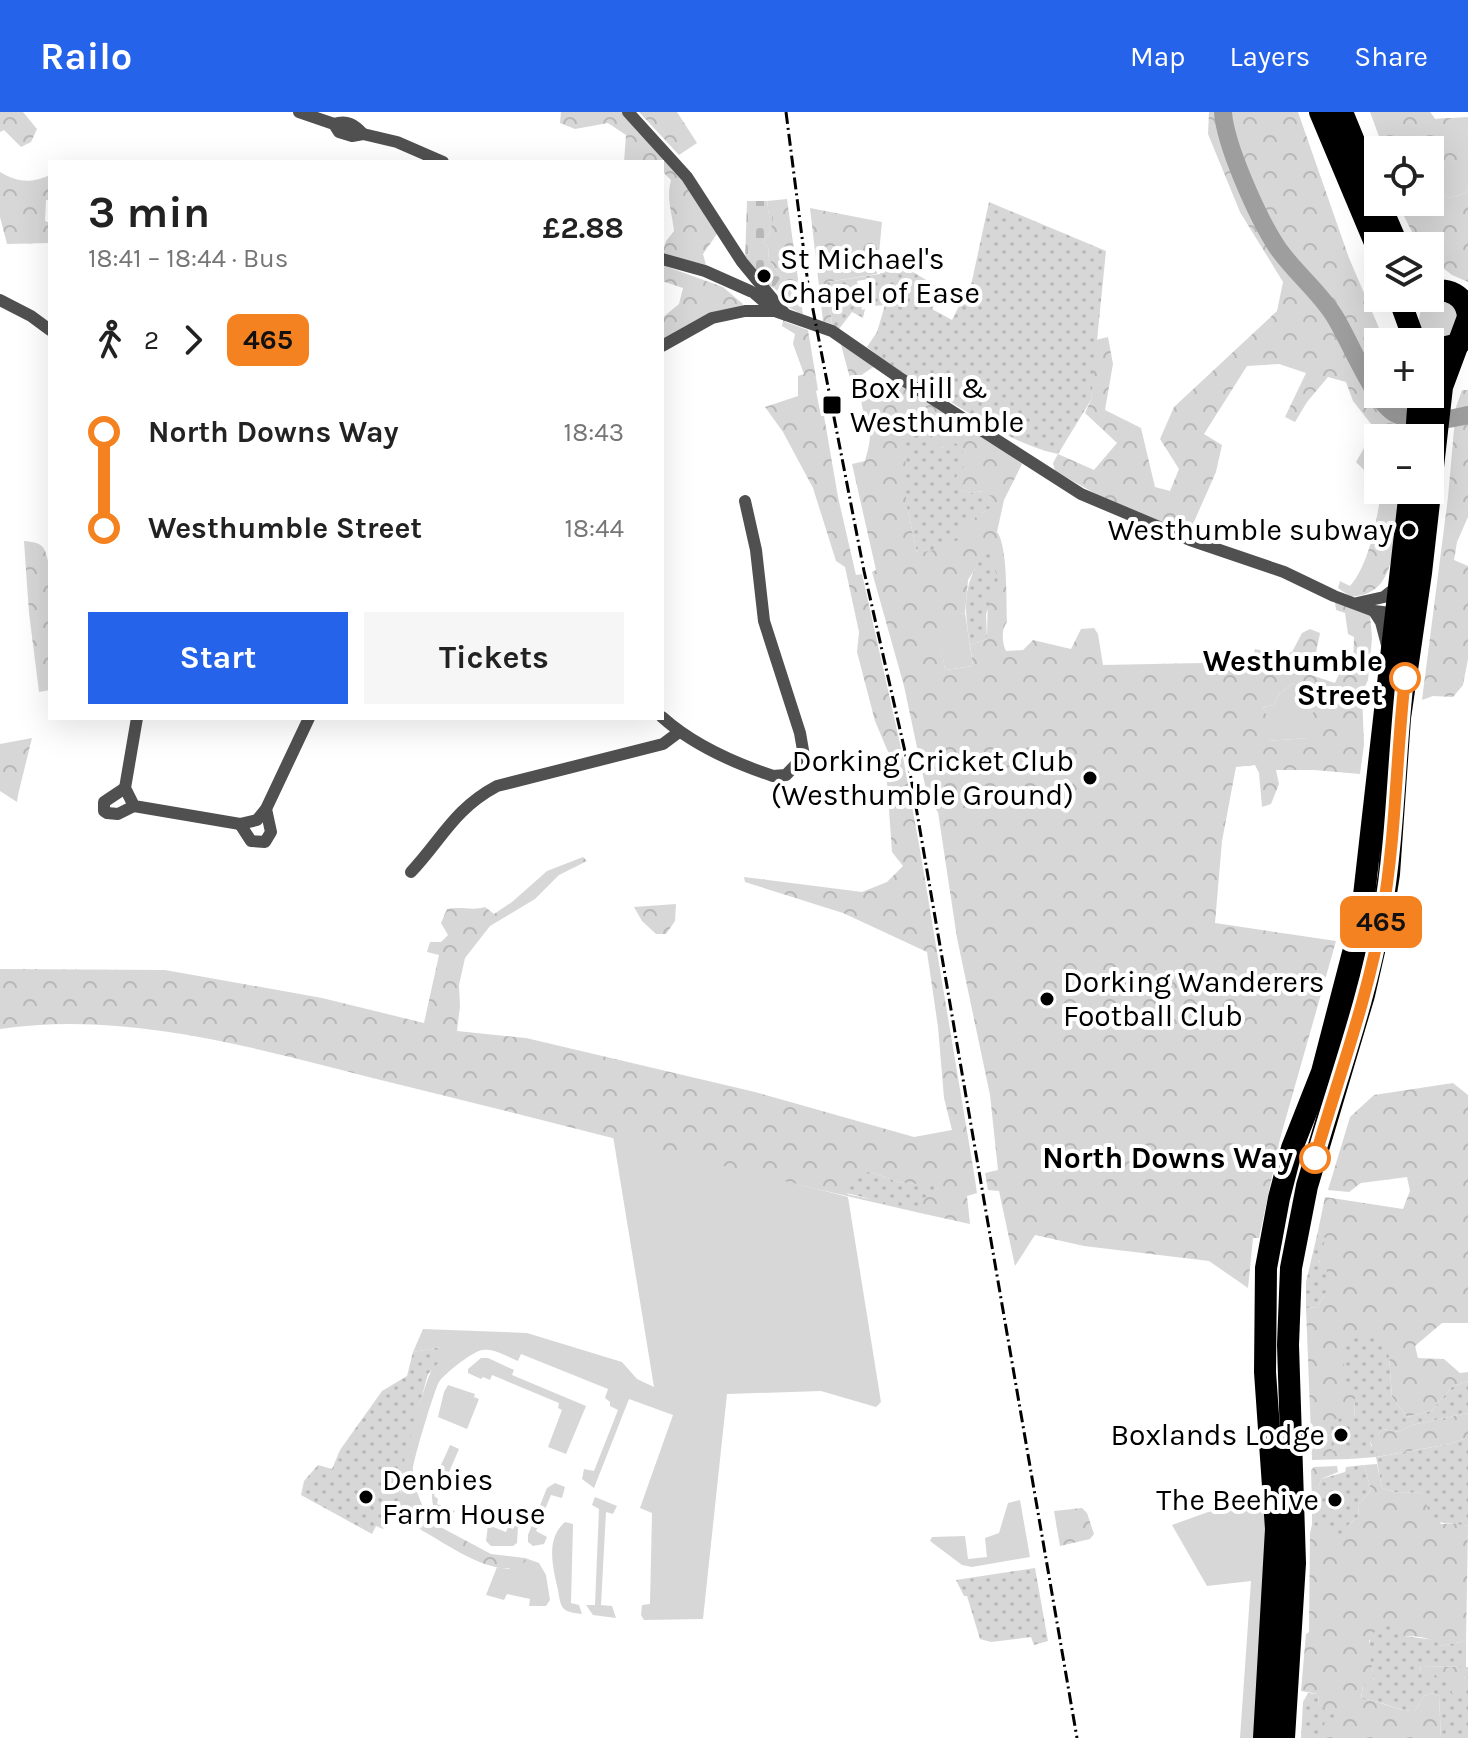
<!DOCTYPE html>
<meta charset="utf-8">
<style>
:root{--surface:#fff;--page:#f6f6f6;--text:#222;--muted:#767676;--accent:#2563eb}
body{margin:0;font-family:Karla,sans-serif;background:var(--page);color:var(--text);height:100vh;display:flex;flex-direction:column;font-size:30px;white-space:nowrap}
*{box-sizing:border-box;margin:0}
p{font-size:26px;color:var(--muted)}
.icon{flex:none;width:44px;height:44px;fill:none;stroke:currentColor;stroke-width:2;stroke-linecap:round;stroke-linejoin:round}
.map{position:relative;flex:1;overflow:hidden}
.panel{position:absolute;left:48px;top:48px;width:616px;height:560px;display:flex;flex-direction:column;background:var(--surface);border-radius:0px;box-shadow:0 8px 32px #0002}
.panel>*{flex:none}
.badge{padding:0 16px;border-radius:12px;font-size:28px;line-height:52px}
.controls{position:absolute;left:1364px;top:24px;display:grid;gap:16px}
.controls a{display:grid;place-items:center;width:80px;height:80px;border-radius:0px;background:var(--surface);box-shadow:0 8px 32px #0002;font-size:40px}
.map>.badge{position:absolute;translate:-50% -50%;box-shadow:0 0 0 4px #fff}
.legs{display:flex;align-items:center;gap:12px;height:88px;padding:0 40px;font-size:26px}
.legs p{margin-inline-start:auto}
.headline{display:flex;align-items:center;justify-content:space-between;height:136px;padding:0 40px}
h1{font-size:44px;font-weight:700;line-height:60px}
.cta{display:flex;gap:16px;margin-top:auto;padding:16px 40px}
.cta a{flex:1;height:92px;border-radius:0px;background:var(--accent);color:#fff;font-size:32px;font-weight:700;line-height:92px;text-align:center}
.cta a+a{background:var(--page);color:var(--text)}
ul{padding:0 40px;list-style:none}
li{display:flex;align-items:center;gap:28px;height:96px;font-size:30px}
li i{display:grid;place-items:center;width:12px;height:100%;margin:0 10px;background:currentColor}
li i::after{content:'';width:20px;height:20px;margin:-10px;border:6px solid;border-radius:50%;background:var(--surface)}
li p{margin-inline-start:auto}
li:first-child i{background:linear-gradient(#0000 50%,currentColor 0)}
li:last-child i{background:linear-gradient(currentColor 50%,#0000 0)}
header{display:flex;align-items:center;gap:48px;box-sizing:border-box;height:112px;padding:0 40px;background:var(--accent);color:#fff}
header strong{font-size:38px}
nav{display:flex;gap:44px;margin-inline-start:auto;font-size:28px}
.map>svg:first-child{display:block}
</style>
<header>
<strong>Railo</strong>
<nav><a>Map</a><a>Layers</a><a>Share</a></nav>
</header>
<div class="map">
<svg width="1468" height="1626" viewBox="0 0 1468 1626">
<defs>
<pattern id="forest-crowns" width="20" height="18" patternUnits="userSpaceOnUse" patternTransform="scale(2)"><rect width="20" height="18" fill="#d7d7d7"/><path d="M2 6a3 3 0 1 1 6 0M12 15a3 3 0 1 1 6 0" fill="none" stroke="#b7b7b7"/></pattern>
<pattern id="cemetery-stones" width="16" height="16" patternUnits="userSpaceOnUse" patternTransform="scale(2)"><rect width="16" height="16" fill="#d7d7d7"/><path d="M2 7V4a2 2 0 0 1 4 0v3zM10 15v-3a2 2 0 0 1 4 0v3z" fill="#b7b7b7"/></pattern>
<pattern id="garden-dots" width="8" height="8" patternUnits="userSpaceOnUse" patternTransform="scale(2)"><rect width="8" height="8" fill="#d7d7d7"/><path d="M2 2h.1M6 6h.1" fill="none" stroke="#b7b7b7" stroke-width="1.8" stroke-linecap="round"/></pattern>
</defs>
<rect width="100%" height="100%" fill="#fff"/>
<!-- grass -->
<g fill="#d7d7d7">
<path d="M1370,0H1430L1435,7L1468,5V79C1452,88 1446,87 1430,78V38H1384Z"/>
<path d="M1446,187L1461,200L1452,225C1447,226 1437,228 1432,227C1414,222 1416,193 1432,188C1436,186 1441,187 1446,187Z"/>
<path d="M965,501L973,554L945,558L936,505Z"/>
<path d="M1293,571C1328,584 1310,597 1309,626L1267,629L1268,606L1263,595L1274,593L1279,582Z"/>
<path d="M613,1024L848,1085L881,1290L876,1295L821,1279L727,1282L703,1507L644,1508L641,1503L642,1493L650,1492L652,1401L640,1396L673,1303L629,1287L594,1376L582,1367L584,1357L594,1359L618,1298L610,1294V1290L605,1286L608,1277L521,1242L518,1249C508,1245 494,1236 483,1238C474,1238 444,1262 439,1270C435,1276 412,1352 413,1358C413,1375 423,1396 431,1410L425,1412L421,1418C413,1407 403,1393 401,1379C396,1356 429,1259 441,1235L413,1240L423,1217L527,1221L622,1250L637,1267L654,1275Z"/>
<path d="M481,1246H488L514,1258L512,1263L586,1294L566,1342L548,1335L562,1298L558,1296L559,1291L492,1263L490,1268L483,1265L481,1267L468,1261V1257Z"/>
<path d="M448,1273L475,1282L474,1285L479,1287L467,1317L438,1305L444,1280Z"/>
<path d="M450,1333L459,1337L446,1367L442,1365L434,1384L438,1387L437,1392L455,1399L450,1407L445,1409C418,1389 440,1358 450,1333Z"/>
<path d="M555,1371L565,1375L562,1386L551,1383L536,1419L547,1425L544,1432L533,1434L528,1430V1423L547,1376Z"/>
<path d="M595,1385L617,1394L613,1402L606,1400L601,1493L612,1494L616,1506L593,1503L586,1493H595L599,1397L592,1393Z"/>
<path d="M1020,1388L1030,1445L972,1455L962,1453L930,1429L932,1425L965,1424L968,1447L987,1445L985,1426L999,1421L1008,1391Z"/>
<path d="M1257,1392L1265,1397V1437L1254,1626H1240L1251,1469L1207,1474L1172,1413L1208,1400Z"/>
<path d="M521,1399L524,1400L518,1414L517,1431L513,1434H491L486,1429L488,1413L506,1420L508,1415L513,1417Z"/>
<path d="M565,1410L573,1412L571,1491L579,1493L582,1502C575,1501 568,1501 563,1496C560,1492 559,1484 558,1478C553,1456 545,1427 565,1410Z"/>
<path d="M525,1446L539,1451L546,1463L550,1488L546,1494H529L530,1487L507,1482L504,1488L486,1483L497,1455L508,1457L526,1449Z"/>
</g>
<!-- forest -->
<g fill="url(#forest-crowns)" fill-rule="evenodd">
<path d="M0,0H23L37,17L31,30L21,35L4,18L0,20Z"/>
<path d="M561,0H624L686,71L719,119L703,142L706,153L662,142L666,129L674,119C672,100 666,87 671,68L662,59V50H624L626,23L608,11L575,17L560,11Z"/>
<path d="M639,0H677L697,31L679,43Z"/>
<path d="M1209,0H1298L1349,146L1385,230H1378V282H1406L1409,289L1404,326H1378V372L1356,350L1375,317L1353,289L1346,270L1328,265L1307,290L1295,310L1285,305L1306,261L1279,252L1247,254L1204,322L1222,333L1216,360L1189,421L1096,382L1055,359L1053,351L1058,342L1094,358L1117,331L1085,301L1091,288L1095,228L1108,225L1113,252L1105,298L1141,316L1155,375L1170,379L1179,357L1160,327L1174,295L1277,199L1283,170L1240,100L1208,22Z"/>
<path d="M1381,0H1430L1435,7L1451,6L1449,19L1461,36L1459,48L1442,52L1428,37L1395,38L1381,20Z"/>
<path d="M0,60C17,70 31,72 50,63V88H46L45,109L50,111V131L7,132L0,105Z"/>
<path d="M1430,78C1446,87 1452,88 1468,79V170L1452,163L1430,146V134H1419L1397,90H1430Z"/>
<path d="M787,87L803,203L788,195L786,186L774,176L781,165L769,148L768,135L763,130L771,119L767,89Z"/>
<path d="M810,96L882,110L877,162L827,170L832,212L823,209Z"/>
<path d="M662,153L723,175L743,192L742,195L662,229V206L679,192L683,176L662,169Z"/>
<path d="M783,209L808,218L818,278L816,279L821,304H824L838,385L856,463L862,462L903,645L920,738L974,1061L977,1081L967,1084L970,1112C781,1071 594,1020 405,974C273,942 137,897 0,917V857L165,858L322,886L424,911L439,843L427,840L430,830H441L448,823L441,811L447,797C460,794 473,799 485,795L494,802L512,790L547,759L583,745L587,749L559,763L535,787L490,814L465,846L459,873L460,894L457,919L526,926L755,980L914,1025L952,1018L944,986L938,915L927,840L843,801L745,770L744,765L862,780L887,770L903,754L892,740L887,670L891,647L875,609L857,540L859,520L845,455L836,449L813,376L783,320L765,295L798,284V264L804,262L793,232L795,222L782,214ZM871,1060L898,1070L938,1075C922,1096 870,1088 847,1082Z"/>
<path d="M840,229L875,254L851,270Z"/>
<path d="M894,265L971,314L1022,352L1004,388L997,420C1008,434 1006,490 1007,510C1001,517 1002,531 1006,539L1023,538L1033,528L1071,537L1081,517L1094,516L1098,522L1103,553L1251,550L1255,537L1282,543L1292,540L1302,521L1310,517L1320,521L1314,551L1308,550L1305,561L1335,571L1343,553H1353L1354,525L1348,522L1345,501L1336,498L1335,490L1370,503L1372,526L1368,568L1362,581L1364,633L1360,662L1314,658H1276L1279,672L1271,692L1262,695L1259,661L1255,653L1236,655L1222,729L1215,811L1336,829L1280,1027L1259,1126H1253L1248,1176L1209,1149L1084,1134L1035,1123L1015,1154L999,1079L988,1078L985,1061L998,1058L990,983L957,826L938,700L928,687L904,574L872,460L876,458L852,352L865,349C868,338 872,324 869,313C866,302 862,301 861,286L877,278ZM906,309H915L933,316L931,329L944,336L954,368L960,378L971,381L983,379L990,396L917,441L908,399ZM989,434L987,527L970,533L973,554L945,558L937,506L965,501L968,468ZM1293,571C1328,584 1310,597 1308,626L1268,629V606L1263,595L1274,593L1279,582Z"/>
<path d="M1462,278H1468V405L1457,430L1454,448L1468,454V547L1463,573L1453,585L1433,584L1422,588L1448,385L1456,295Z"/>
<path d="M1381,378H1401C1397,405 1398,468 1370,480C1365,483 1357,484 1351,485L1338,476L1340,469L1350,474C1369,453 1378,405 1381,378Z"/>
<path d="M24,429C32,430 42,430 45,439C56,464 50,546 50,578L39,580L29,501Z"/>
<path d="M32,626L18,683L17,690L0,679V632Z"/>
<path d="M676,792L675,809L666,822H656L642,809L634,795Z"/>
<path d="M1453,971L1468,983V1211H1442L1415,1234L1418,1246L1444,1247L1460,1261L1468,1260V1269L1452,1275L1431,1299L1407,1305L1392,1285L1389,1244L1355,1285L1354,1343L1350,1347L1312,1348L1306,1196L1317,1195L1326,1180L1318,1143L1325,1127L1318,1119L1325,1085L1403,1097L1410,1079L1407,1065L1361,1071L1349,1080L1328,1078L1350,1005L1374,983Z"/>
<path d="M1468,1301V1325L1450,1332L1376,1345L1370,1329L1383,1317L1399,1320L1412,1313Z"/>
<path d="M1377,1352L1382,1376L1395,1380L1423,1381L1441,1412L1459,1411L1468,1415L1466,1529L1440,1534C1424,1518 1389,1526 1369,1528L1374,1569L1363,1574L1361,1586C1381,1589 1396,1599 1415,1599L1424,1584L1431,1581L1439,1584L1441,1626H1318L1327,1598L1319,1592L1318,1582L1301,1579L1306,1522L1309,1520L1310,1421L1312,1413H1348L1358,1405L1359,1392L1371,1378L1364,1353Z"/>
<path d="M1337,1354L1338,1360L1321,1367L1315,1390L1312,1391L1311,1358L1314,1355Z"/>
<path d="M1082,1396L1087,1401L1094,1422L1090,1427L1060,1434L1054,1399Z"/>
<path d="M431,1410L491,1442L525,1446L526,1449C501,1473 446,1431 421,1418L425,1412Z"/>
<path d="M1421,1554L1468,1555V1565L1463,1566L1464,1581H1451L1440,1569L1420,1560Z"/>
</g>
<!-- cemetery -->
<path fill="url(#cemetery-stones)" d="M747,89H767L769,103L773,105L771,119L763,130L768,135L769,148L781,165L774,176L767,173L745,150Z"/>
<!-- garden -->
<g fill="url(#garden-dots)">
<path d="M989,90L1106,139L1091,288L1058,342C1014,333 973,303 935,280C911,266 888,252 867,235L877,220L885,193L873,194L869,167L857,169L862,198L865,197L863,206L852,200L839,217L832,212L827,170L880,162L882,141L941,177L932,197L952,208L961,190L966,191L970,178Z"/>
<path d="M915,299L932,301V329L944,336L953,330L962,335L964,354L954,368L963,372L961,378L971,381L983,379L992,385L990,396L963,413L958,428L935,438L917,441L906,390L905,309H915Z"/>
<path d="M989,433L998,469L986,502L987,527L970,533C963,488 963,471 989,433Z"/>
<path d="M871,1060L898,1070L939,1074L932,1082L924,1086L921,1099L846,1081L850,1062Z"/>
<path d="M1318,1119L1326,1127L1319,1143V1150L1327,1154L1326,1180L1317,1195L1306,1196V1170Z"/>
<path d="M1363,1224L1381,1226L1389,1244L1392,1285L1407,1305L1431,1299L1452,1275L1468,1269V1301L1412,1313L1399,1320L1383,1317L1370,1330L1371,1334L1376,1336L1377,1345L1450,1332L1468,1325V1415C1456,1409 1444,1413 1431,1408L1423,1381L1395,1380L1382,1376L1376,1345L1350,1347L1354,1343L1352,1337L1332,1339L1330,1308L1355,1304V1285L1346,1274L1342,1236L1350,1227Z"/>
<path d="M441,1235L442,1247L428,1262L405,1344L400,1378L412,1407L391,1399L383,1417L376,1414L372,1422L301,1383L304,1369L318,1353L332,1357L340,1338L382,1279L407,1264L413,1240Z"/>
<path d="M1364,1353L1371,1378L1359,1392L1358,1405L1348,1413L1345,1421L1330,1424L1322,1415L1312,1413V1391L1315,1390L1321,1367L1345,1360L1346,1355Z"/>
<path d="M1035,1456L1048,1529L1034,1533L1031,1525L991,1530L980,1527L967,1484H964L956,1468Z"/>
<path d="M1388,1511L1399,1515L1404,1524L1435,1528L1440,1534L1466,1529V1555L1421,1554L1420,1560L1435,1562L1440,1569L1450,1570L1452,1581H1463V1566L1468,1565V1626H1441L1439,1584L1431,1581L1424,1584L1415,1599C1395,1599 1382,1588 1361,1587L1363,1574L1374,1568C1371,1542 1359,1524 1388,1511Z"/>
<path d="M1308,1581L1318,1582L1319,1592L1327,1598L1335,1600L1334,1609L1325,1611L1318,1626H1301L1303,1590Z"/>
</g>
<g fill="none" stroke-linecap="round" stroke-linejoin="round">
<!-- river -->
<path stroke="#9e9e9e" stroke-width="18" d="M1223,0C1225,33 1258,106 1277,135C1294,160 1319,179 1335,205C1350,229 1374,291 1396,302C1417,313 1447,308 1468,303"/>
<!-- street -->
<g stroke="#505050" stroke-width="12">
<path d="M299,0L334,12L339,20L352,24L363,22L397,30L443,50"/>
<path d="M628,0L687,65L742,150L786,203"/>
<path d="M334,12C347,8 354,12 363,22"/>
<path d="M662,147L705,159L750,179"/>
<path d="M754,181L775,199"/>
<path d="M0,188L31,204L50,218"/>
<path d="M662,234L712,206L745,199H775L832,219L897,264L1081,382L1190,428L1284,460L1334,484L1374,499L1399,502"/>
<path d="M1357,491L1384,485L1398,474"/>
<path d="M1374,499L1381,510L1387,533"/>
<path d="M662,605C693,633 734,651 773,664L786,663L804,644L800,621L764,509L756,438L745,389"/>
<path d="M137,606L125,676L134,694L240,712L257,708L266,697L309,606"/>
<path d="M125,676L104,690V699L107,701L118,702L134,694"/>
<path d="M240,712L251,729L265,730L271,720L266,697"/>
<path d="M411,760C442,727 454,697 497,674L663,632L679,620"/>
</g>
<!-- highway -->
<g stroke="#000" stroke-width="22">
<path d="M1320,0L1378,138"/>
<path d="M1342,0L1378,88"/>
<path d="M1379,90L1398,134"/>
<path d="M1430,180C1448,175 1465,183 1468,203"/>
<path d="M1399,186L1415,230"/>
<path d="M1430,235L1442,236L1459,232"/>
<path d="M1416,326L1419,282"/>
<path d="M1264,1626L1276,1417L1265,1260L1266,1156L1279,1086L1292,1036L1322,960L1361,810L1410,378"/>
<path d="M1284,1626L1295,1451L1288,1233L1291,1156L1307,1074L1364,883L1383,800L1389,762L1400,606L1421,461L1442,275L1468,205"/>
</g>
<!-- rail -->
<path stroke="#000" stroke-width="3" stroke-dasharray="12 4 2 4" stroke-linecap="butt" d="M786,0L808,172L864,459L911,666L1077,1626"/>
</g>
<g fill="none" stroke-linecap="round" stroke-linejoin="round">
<defs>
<path id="line-1" d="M1315,1046C1338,966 1368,886 1382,804C1396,725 1396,645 1405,566"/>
</defs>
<!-- line-1 casing -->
<use href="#line-1" stroke="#fff" stroke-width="18"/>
<!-- line-1 -->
<use href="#line-1" stroke="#f58220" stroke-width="12"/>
</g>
<!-- markers -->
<g fill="#000" stroke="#fff" stroke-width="3">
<circle cx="764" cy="164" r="8"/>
<rect x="822" y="283" width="20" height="20" rx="4"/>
<circle cx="1409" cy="418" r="8"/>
<circle cx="1090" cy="666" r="8"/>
<circle cx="1047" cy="887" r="8"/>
<circle cx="1341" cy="1323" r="8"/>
<circle cx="366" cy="1385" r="8"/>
<circle cx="1335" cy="1388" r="8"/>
</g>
<g fill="#fff" stroke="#f58220" stroke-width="4">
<circle cx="1405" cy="566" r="14"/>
<circle cx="1315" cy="1046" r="14"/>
</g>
<g text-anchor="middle" stroke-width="8" stroke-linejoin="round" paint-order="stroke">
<!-- poi labels -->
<g font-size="30" fill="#000" stroke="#fff" text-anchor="start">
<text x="780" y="157">St Michael's<tspan x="780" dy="34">Chapel of Ease</tspan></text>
<text x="850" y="286">Box Hill &amp;<tspan x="850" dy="34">Westhumble</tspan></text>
<text x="1393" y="428" text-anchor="end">Westhumble subway</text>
<text x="1074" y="659" text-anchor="end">Dorking Cricket Club<tspan x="1074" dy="34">(Westhumble Ground)</tspan></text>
<text x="1063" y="880">Dorking Wanderers<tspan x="1063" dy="34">Football Club</tspan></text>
<text x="1325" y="1333" text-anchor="end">Boxlands Lodge</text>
<text x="382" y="1378">Denbies<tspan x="382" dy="34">Farm House</tspan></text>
<text x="1319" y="1398" text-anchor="end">The Beehive</text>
</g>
<!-- stop labels -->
<g font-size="30" font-weight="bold" fill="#000" stroke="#fff" text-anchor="end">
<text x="1383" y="559">Westhumble<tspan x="1383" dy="34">Street</tspan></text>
<text x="1293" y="1056">North Downs Way</text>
</g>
</g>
</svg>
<div class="controls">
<a><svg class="icon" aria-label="locate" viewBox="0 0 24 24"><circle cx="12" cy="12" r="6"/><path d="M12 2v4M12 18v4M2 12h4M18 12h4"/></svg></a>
<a><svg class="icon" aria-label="layers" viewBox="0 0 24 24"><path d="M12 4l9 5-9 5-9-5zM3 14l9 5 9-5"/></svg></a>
<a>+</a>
<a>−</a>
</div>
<b class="badge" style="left:1381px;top:810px;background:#f58220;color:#111">465</b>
<section class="panel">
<div class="headline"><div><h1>3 min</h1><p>18:41 – 18:44 · Bus</p></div><b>£2.88</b></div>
<div class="legs"><svg class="icon" aria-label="walk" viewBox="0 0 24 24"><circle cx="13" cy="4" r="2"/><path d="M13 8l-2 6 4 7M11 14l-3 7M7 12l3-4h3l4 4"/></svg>2<svg class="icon" aria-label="forward" viewBox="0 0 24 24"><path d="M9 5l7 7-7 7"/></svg><b class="badge" style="background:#f58220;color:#111">465</b></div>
<ul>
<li><i style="color:#f58220"></i><b>North Downs Way</b><p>18:43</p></li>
<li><i style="color:#f58220"></i><b>Westhumble Street</b><p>18:44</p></li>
</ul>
<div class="cta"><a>Start</a><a>Tickets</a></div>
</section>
</div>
